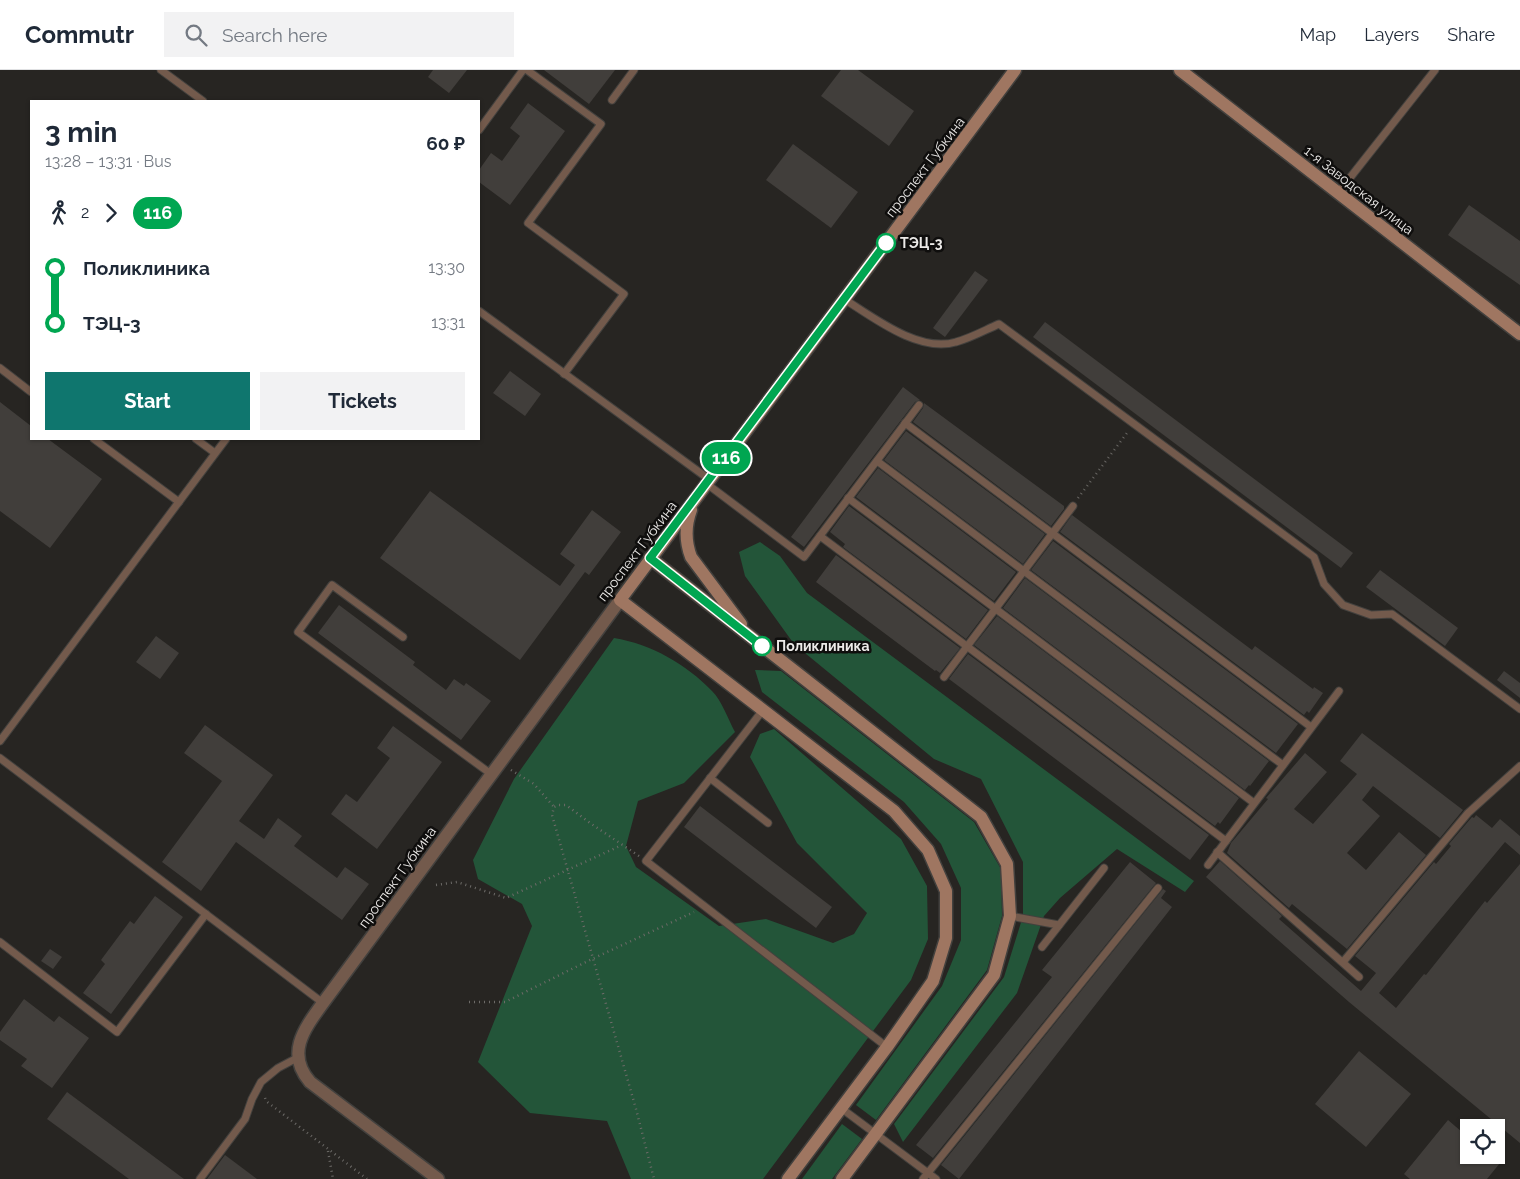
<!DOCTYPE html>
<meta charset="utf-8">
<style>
:root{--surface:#fff;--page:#f2f2f3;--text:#1f2937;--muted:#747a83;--line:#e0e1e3;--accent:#0f766e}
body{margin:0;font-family:Raleway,sans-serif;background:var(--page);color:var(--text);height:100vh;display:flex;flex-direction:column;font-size:19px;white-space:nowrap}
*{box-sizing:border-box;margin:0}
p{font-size:16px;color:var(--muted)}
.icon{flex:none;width:28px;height:28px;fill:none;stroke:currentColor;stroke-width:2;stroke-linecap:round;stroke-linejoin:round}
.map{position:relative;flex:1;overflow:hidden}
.details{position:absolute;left:30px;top:30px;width:450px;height:340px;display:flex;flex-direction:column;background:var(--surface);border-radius:0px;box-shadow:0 1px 4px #0004}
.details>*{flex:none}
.badge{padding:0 10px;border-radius:16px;font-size:18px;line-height:32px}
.buttons{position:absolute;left:1460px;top:1049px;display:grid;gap:10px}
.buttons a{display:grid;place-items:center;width:45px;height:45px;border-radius:0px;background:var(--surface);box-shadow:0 1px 4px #0004;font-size:25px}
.map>.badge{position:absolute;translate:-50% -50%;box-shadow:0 0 0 2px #fff}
.legs{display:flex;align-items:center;gap:8px;height:55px;padding:0 15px;font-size:16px}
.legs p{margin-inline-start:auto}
.summary{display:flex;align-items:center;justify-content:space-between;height:85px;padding:0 15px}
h1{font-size:28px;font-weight:700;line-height:38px}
.action{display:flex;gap:10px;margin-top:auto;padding:10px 15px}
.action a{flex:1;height:58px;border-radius:0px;background:var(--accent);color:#fff;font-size:20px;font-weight:700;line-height:58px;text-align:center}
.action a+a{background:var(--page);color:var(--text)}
ul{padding:0 15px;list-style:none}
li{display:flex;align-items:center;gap:18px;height:55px;font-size:19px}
li i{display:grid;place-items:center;width:8px;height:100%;margin:0 6px;background:currentColor}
li i::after{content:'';width:12px;height:12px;margin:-6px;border:4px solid;border-radius:50%;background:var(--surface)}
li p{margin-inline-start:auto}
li:first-child i{background:linear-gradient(#0000 50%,currentColor 0)}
li:last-child i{background:linear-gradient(currentColor 50%,#0000 0)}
header{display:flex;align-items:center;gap:30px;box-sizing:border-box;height:70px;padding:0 25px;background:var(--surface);border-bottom:1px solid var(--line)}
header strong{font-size:24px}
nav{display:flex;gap:28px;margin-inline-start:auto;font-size:18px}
.search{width:350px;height:45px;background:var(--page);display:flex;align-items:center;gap:12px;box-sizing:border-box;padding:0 18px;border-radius:0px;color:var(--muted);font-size:19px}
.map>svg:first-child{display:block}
</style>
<header>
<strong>Commutr</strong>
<div class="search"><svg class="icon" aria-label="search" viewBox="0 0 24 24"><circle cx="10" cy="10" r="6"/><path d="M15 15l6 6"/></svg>Search here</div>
<nav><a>Map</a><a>Layers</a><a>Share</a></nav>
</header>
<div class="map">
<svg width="1520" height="1109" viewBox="0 0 1520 1109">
<rect width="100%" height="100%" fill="#272522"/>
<!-- green -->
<g fill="#235539">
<path d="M760,472L780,486L807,523L1194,811L1185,822L1117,779L1060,828L1044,846L1017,923L903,1072L894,1054L1004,907L1023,846V792L981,709L934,689L794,574L745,506L739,482Z"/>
<path d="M614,568C651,574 686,594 712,621C722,631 728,649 735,662L684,713L638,731L626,776L636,797L719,856L766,849L833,873L854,864L867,843L797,773L750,687L760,664L774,659L901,769L927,816L928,869L911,910L763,1109H631L607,1051L530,1043L478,992L532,856L522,834L478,809L473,790L514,709Z"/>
<path d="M755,600L781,601L974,752L1001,799L1002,846L987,900L876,1050L856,1035L942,916L961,870V818L941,774L904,732L762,622Z"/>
<path d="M842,1054L862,1069L832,1109H802Z"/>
</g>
<!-- building -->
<g fill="#413e3b">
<path d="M433,0H467L449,23L428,7Z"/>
<path d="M544,0H615L589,34Z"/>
<path d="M841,0H858L914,41L889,76L821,26Z"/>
<path d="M528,33L565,61L510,135L479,112V100L491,83L502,91L520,66L510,58Z"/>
<path d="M793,74L858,122L831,158L766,110Z"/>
<path d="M1469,135L1520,171V215L1448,165Z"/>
<path d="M975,201L988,210L945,267L933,258Z"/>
<path d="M1045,252L1353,483L1341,498L1033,267Z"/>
<path d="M510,301L541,324L525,346L493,323Z"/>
<path d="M903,317L920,330L915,332L804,477L791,467Z"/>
<path d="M0,332L31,356V369H48L102,409L50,478L0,441Z"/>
<path d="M924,333L1064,436V439L1051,456L913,352L923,338Z"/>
<path d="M906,361L1045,464L1023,494L884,390Z"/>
<path d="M878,398L1016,502L994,531L856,427Z"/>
<path d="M430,421L560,516L575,495L560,484L592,440L621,462L589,505L585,502L520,590L380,488Z"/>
<path d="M849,436L988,540L966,569L843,477L845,474L830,462Z"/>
<path d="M1072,445L1252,580L1255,576L1313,619L1314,617L1323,623L1309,643L1307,641L1304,645L1060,462Z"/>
<path d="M1053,471L1298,654L1276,683L1031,500Z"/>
<path d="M836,485L960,578L940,603L936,600L935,601L816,512Z"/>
<path d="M1380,500L1458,558L1445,576L1366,517Z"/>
<path d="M1025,508L1269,691L1250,716L1249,715L1245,720L1003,538Z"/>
<path d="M339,535L415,592L413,595L446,620L454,609L464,616L466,613L491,631L461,670L318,563Z"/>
<path d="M997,546L1239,728L1220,754L1218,752L1215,756L974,575Z"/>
<path d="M156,566L179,583L160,609L136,592Z"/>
<path d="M968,584L1209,765L1190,790L949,609Z"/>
<path d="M1504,601L1520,613V628L1497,610Z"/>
<path d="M205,655L273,705L239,751L264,769L278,748L302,766L294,776L337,808L345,797L369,814L342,850L236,772L201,821L162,792L222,711L184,683Z"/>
<path d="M393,656L442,692L377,779L331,744L346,724L357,732L390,688L377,678Z"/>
<path d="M1362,663L1463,740L1440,768L1373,716L1362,730L1380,746L1347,783L1366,800L1399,762L1426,785L1347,879L1292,834L1289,838L1227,783L1231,773L1268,729L1266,728L1305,683L1327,702L1294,739L1313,754L1357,704L1340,691Z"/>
<path d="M700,736L832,837L816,858L684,757Z"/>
<path d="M1476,745L1492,758L1500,749L1520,766V785L1505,772L1379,923L1396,938L1424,904L1426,905L1485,831L1487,833L1520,794V1073L1349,932L1206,807L1220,791L1282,846L1279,849L1361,921L1376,903L1355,886L1434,792L1436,794L1451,776L1449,774L1472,747L1474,748Z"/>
<path d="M1130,792L1156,813L933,1088L916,1075L1052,907L1042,900Z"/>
<path d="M1163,819L1166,821L1161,828L1172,837L959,1109L941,1095Z"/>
<path d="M155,826L183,847L111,944L83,923L105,894L101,890L130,851L134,854Z"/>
<path d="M50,879L62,887L53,899L41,891Z"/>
<path d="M24,929L54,952L59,946L89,968L52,1018L21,996L27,989L0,970V962Z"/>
<path d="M1359,981L1411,1024L1366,1077L1315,1034Z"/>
<path d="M67,1022L184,1109H129L47,1049Z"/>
<path d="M1448,1050L1469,1068V1085H1490L1500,1093L1487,1109H1410L1404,1104Z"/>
<path d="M225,1085L257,1109H207Z"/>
</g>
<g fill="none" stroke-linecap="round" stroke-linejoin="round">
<defs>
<g id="service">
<path d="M161,0L203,31"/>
<path d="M527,0L601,54L528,153L624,224L564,304"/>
<path d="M612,30L634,0"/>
<path d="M479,60L523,0"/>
<path d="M1338,123L1435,0"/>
<path d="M844,229C874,248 919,283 956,272C971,268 985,260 999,254L1314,487L1324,514L1343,535L1371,545L1392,544L1520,639"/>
<path d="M479,241L710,410"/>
<path d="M0,298L31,322"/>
<path d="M905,353L1311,657"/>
<path d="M94,369L179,432"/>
<path d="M196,369L215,383"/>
<path d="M877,391L1283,695"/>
<path d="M707,414L804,487L919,335"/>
<path d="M848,428L1254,733"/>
<path d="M820,466L1226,771"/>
<path d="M403,567L332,515L298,562L491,704"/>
<path d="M944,607L1073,436"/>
<path d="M763,640L646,791L887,977"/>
<path d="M0,671L226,369"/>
<path d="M0,688L323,933"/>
<path d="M710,708L768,753"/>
<path d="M1217,782L1359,907"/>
<path d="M1208,795L1339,621"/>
<path d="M1010,846L1059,855"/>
<path d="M0,872L117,962L206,844"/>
<path d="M1042,877L1104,798"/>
<path d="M1343,892L1468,743L1520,696"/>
<path d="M841,1038L936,1109"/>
<path d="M200,1109L245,1049L252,1029L261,1012L278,998L297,988"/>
<path d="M923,1109L1158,818"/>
</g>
<path id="tertiary" d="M438,1109L310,1012C285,983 305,958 323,933L620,530"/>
<g id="secondary">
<path d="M1180,0L1520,264"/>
<path d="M691,440C685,456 685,471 691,487L741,554"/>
<path d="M650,488L981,747L1007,794L1010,846L994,905L842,1109"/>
<path d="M788,1109L887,977L933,911L946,868V821L928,780L894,741L620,530L1015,0"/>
</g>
</defs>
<!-- service casing -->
<use href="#service" stroke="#43413e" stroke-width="9"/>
<!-- tertiary casing -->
<use href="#tertiary" stroke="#43413e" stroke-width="15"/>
<!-- secondary casing -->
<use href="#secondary" stroke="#43413e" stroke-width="15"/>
<!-- path -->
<g stroke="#6d6b68" stroke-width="2.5" stroke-dasharray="1 4" stroke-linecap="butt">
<path d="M1078,428L1127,363"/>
<path d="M511,700L534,714L554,737"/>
<path d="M639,786L590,753L566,735H559L554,737L552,745L636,1039L654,1109"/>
<path d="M436,815L457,812L506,828L622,775"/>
<path d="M469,932H505L592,889L694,842"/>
<path d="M265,1028L266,1031L367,1109"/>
<path d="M328,1081L333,1109"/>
</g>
<!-- service -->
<use href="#service" stroke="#735a4c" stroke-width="7"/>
<!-- tertiary -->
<use href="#tertiary" stroke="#735a4c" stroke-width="12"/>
<!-- secondary -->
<use href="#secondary" stroke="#9f7661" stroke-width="12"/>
</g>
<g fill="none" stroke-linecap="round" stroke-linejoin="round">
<defs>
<path id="line-1" d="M762,576L650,488L886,173"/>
</defs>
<!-- line-1 casing -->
<use href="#line-1" stroke="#fff" stroke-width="11"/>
<!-- line-1 -->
<use href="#line-1" stroke="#00a651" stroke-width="8"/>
</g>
<!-- markers -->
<g fill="#fff" stroke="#00a651" stroke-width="2.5">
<circle cx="886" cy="173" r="9"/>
<circle cx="762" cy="576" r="9"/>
</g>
<g text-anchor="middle" stroke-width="5" stroke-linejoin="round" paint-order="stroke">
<!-- street labels -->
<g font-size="14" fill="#eceae8" stroke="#0f0e0d">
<text transform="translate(925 97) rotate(-53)" y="5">проспект Губкина</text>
<text transform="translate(1359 120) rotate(38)" y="5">1-я Заводская улица</text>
<text transform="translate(637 481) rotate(-53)" y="5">проспект Губкина</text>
<text transform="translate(397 807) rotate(-54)" y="5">проспект Губкина</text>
</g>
<!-- stop labels -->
<g font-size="14" font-weight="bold" fill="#eceae8" stroke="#0f0e0d" text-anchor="start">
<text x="900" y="178">ТЭЦ-3</text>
<text x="776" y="581">Поликлиника</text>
</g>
</g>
</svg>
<div class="buttons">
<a><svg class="icon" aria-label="locate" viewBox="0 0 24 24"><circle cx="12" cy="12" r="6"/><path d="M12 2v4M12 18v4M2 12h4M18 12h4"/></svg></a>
</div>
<b class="badge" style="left:726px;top:388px;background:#00a651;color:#fff">116</b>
<section class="details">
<div class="summary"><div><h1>3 min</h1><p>13:28 – 13:31 · Bus</p></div><b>60 ₽</b></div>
<div class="legs"><svg class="icon" aria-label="walk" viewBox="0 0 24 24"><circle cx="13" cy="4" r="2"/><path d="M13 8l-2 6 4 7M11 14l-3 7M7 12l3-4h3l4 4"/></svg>2<svg class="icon" aria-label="forward" viewBox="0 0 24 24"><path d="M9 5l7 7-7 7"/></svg><b class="badge" style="background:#00a651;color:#fff">116</b></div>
<ul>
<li><i style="color:#00a651"></i><b>Поликлиника</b><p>13:30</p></li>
<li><i style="color:#00a651"></i><b>ТЭЦ-3</b><p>13:31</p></li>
</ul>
<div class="action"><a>Start</a><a>Tickets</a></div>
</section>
</div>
